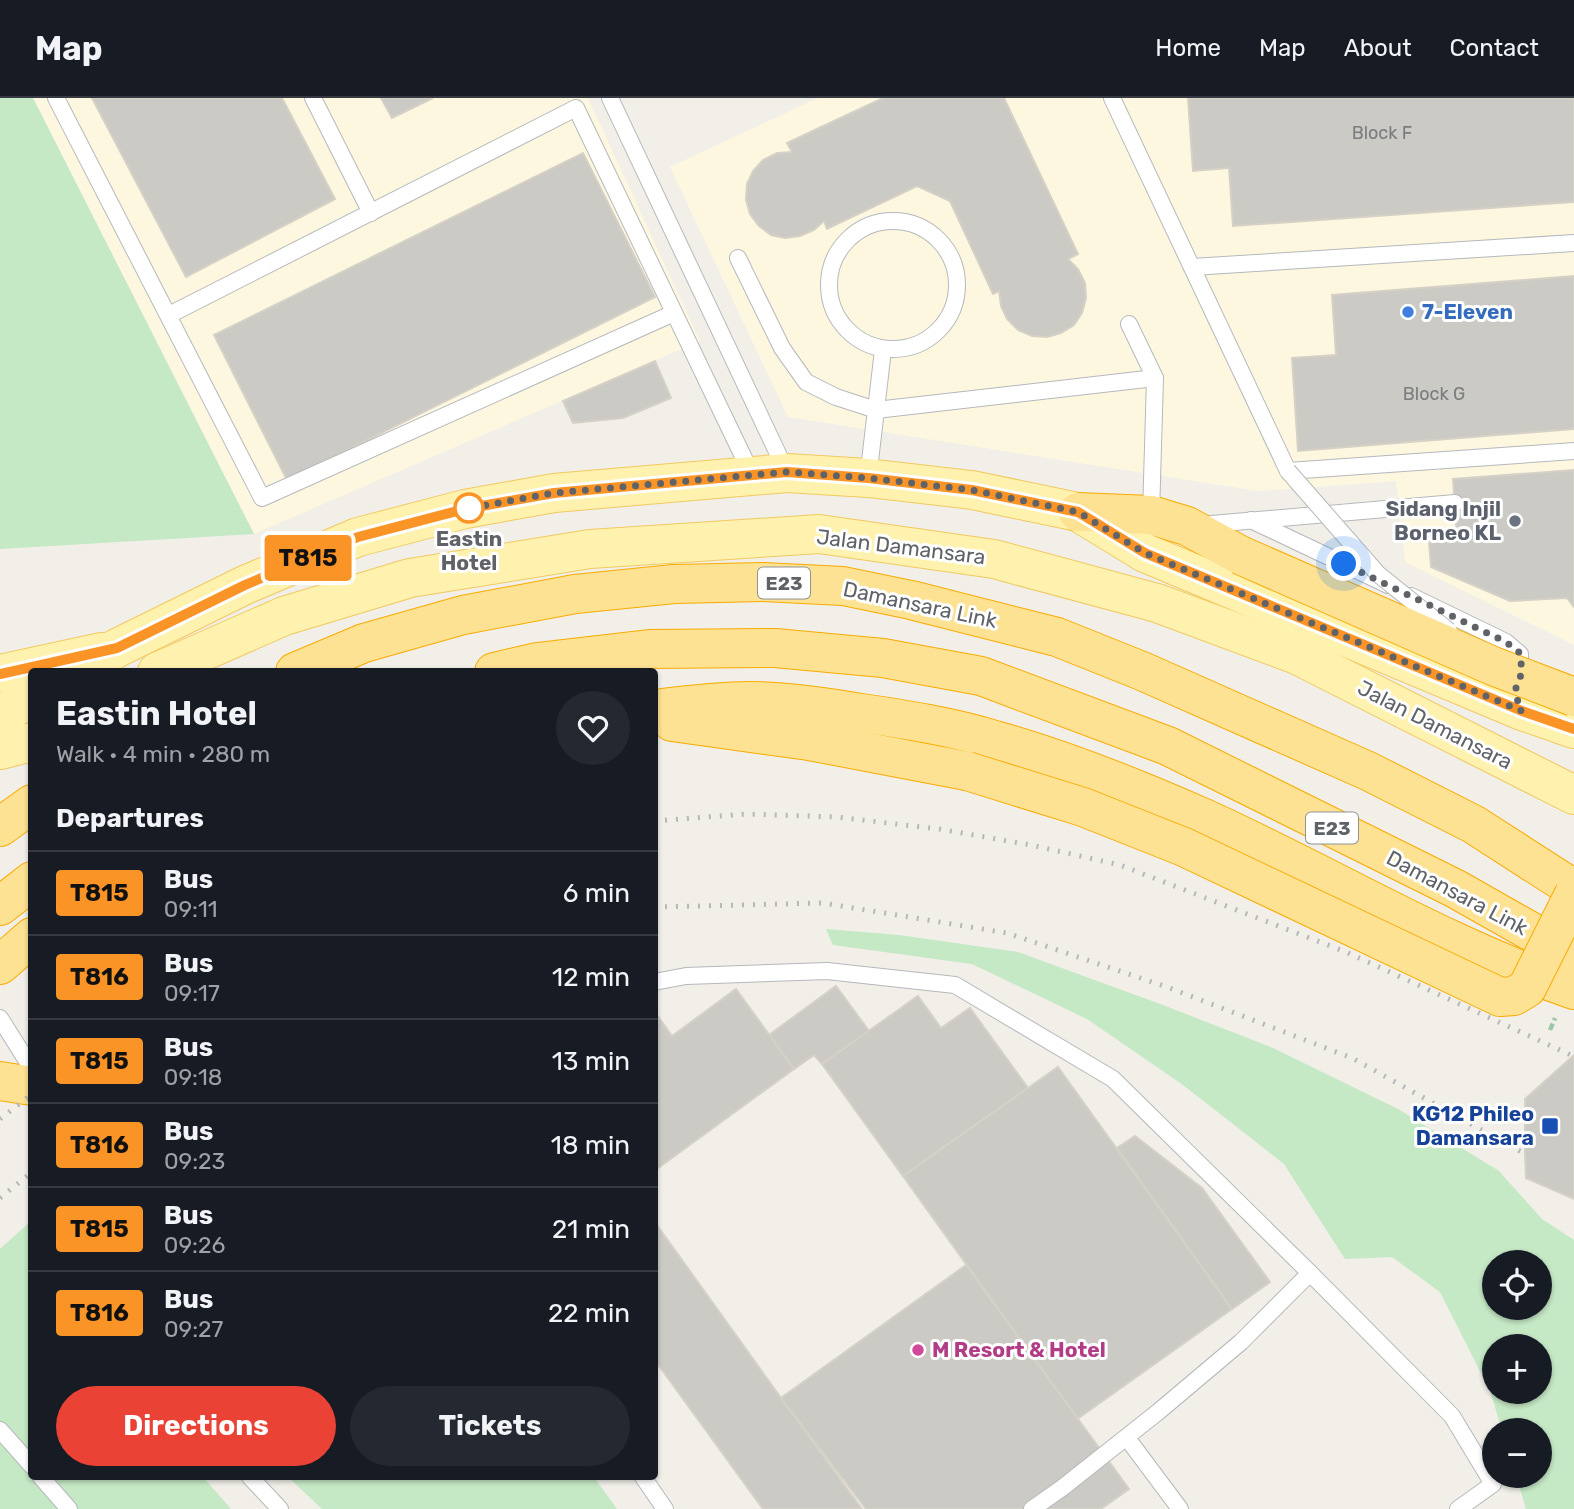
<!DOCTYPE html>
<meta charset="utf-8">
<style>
:root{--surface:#171b24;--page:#242831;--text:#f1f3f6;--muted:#9ea1a6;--line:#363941;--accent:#ea4335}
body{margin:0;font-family:Rubik,sans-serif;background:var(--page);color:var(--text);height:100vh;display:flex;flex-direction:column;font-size:26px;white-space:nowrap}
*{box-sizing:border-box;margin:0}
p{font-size:23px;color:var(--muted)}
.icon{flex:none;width:38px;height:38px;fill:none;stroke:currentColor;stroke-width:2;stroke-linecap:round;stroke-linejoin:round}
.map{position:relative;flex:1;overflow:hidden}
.panel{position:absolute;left:28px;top:570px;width:630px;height:812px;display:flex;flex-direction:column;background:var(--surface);border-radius:7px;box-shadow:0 2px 5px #0004}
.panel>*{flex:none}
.badge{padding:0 14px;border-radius:5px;font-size:24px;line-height:46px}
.tools{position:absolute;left:1482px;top:1152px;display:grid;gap:14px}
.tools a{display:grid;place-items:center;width:70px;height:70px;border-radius:50%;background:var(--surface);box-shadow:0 2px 5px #0004;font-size:35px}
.you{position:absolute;width:35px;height:35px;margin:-18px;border:5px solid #fff;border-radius:50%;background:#1a73e8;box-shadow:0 0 0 10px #1a73e833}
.map>.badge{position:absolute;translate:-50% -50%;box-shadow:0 0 0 4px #fff}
h2{padding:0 28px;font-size:26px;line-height:63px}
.round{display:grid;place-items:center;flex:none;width:74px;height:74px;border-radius:37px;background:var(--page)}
.headline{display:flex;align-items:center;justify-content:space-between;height:119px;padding:0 28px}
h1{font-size:33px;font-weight:700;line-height:52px}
.cta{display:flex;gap:14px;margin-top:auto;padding:14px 28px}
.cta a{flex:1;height:80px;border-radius:42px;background:var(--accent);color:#fff;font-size:28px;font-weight:700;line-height:80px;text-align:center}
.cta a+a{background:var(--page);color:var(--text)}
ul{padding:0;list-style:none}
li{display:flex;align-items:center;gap:21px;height:84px;padding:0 28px;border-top:2px solid var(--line)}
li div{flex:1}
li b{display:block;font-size:26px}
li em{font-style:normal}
li .badge{min-width:77px;font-weight:700;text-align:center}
header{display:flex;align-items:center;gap:42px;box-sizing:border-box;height:98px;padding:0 35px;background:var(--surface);border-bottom:2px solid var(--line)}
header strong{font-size:33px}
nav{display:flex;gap:38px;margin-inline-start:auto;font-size:24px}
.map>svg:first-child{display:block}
</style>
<header>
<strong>Map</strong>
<nav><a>Home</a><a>Map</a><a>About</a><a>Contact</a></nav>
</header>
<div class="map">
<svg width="1574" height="1411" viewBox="0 0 1574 1411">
<rect width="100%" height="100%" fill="#f1efe8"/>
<!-- commercial -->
<g fill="#fef7e0">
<path d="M33,0H588L700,243L254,436Z"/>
<path d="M818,0H1574V547L1405,464L1396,383L1258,393L788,319L670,69Z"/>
</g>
<!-- green -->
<g fill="#c5e8c5" fill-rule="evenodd">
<path d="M0,0H33L254,436L0,451Z"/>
<path d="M826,831L899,837L1018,854L1163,907L1273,950L1398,1011L1499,1073L1542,1121L1574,1142V1411H1526L1516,1377H1540V1332H1502L1490,1293L1440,1194L1392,1159L1345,1161L1284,1066L1183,987L1087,921L972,866L833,847ZM1494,1164H1540V1209H1494ZM1494,1248H1540V1293H1494Z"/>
<path d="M31,1123L32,1379H203L231,1411H0V1151Z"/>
<path d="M288,1379H594L617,1411H322Z"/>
</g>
<!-- building -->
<g fill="#cccac5" stroke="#d6d1c6" stroke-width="2">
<path d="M92,0H282L335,101L186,179Z"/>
<path d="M381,0H433L392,20Z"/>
<path d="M883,0H1004L1078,156L1068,161L1078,171L1085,185L1086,200L1082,215L1074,227L1061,235L1047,239L1032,238L1018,232L1007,221L1001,208L999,193L993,196L950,103L917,88L827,131L824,123L814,132L800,138L785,140L771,137L759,128L750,116L746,102L747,86L753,73L763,62L777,55L792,54L787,45Z"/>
<path d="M1188,0H1574V104L1233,128L1229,70L1193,73Z"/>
<path d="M583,55L655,199L287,382L214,237Z"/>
<path d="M1574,178V331L1298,353L1292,260L1336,257L1332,197Z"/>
<path d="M655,263L671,300L623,320L573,325L563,303Z"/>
<path d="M1574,372V509L1567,500L1510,503L1431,469L1429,443L1457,441L1453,381Z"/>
<path d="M836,888L869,933L822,966L814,957L794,971L769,937Z"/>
<path d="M736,891L794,971L654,1073V918L657,917L672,938Z"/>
<path d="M918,898L941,930L970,910L1028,990L903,1078L822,966Z"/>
<path d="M1574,957V1101L1526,1080L1525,1056V1001Z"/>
<path d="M1058,969L1232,1211L1077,1321L903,1078Z"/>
<path d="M1135,1038L1202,1090L1270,1184L1232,1211L1117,1050Z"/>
<path d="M654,1123L781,1300L862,1411H763L654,1261Z"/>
<path d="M966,1167L1129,1391L1101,1411H866L781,1300Z"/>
</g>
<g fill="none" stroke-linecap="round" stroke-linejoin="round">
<defs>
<g id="service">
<path d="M56,0L262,400L674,215"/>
<path d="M313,0L371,115"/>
<path d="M610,0L787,375"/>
<path d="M1112,0L1288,373L1574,353"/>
<circle cx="893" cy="187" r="64"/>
<path d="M738,160L782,250L806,284L836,299L876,312L1155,280"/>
<path d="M1192,169L1574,145"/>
<path d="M169,217L576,10L752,377"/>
<path d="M1129,226L1155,280L1151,417"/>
<path d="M868,380L883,252"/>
<path d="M1251,422L1388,487"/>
<path d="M1200,427L1455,405"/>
<path d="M1411,498L1506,544L1520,556V577"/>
<path d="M654,884L686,878L827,873L955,887L1113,981L1310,1175L1452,1318L1493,1386L1458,1411"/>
<path d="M0,920L32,971"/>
<path d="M0,1332L32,1368"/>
<path d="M1127,1340L1180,1411"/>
<path d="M41,1379L69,1411"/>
<path d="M250,1379L280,1411"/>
<path d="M643,1379L665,1411"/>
<path d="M1032,1411L1062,1390L1158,1314L1241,1244L1310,1175"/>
</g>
<g id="primary">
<path d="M76,574L117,550L245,487L358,439L465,411L554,395L787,375L868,380L972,392L1078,414L1145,455L1522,613L1574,631"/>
<path d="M157,574L284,518L410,480L590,451L819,436L994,461L1157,505L1297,557L1574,697"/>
<path d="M0,576L101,554"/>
<path d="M0,635L10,612L32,600"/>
<path d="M0,652L32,644"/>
</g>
<g id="motorway">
<path d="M1078,414L1151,417L1187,428L1240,457"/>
<path d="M295,574L364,545L463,517L575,496L674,486L763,484L843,488L911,502L1057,539L1142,573L1368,673L1473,726L1574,791"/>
<path d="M494,574L537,564L649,551L775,550L883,560L981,578L1168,648L1456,791L1574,858"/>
<path d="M654,611C686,607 718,603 750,603C785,603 820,608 855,614C902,621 950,628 995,642C1067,662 1136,690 1204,720C1328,776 1445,848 1574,892"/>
<path d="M672,624L809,643L967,673"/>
<path d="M0,729L32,706"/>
<path d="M0,808L32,783"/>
<path d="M0,867L32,839"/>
<path d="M0,983L32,988"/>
</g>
</defs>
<!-- service casing -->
<use href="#service" stroke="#b5b8bc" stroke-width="18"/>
<!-- primary casing -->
<use href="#primary" stroke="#f2c960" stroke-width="40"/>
<!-- motorway casing -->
<use href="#motorway" stroke="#f9ab00" stroke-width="40"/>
<!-- path -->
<path stroke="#9cc7a9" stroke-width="4.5" stroke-dasharray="7 3.5" stroke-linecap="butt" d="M1550,932L1555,920"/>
<!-- service -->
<use href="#service" stroke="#fff" stroke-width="16"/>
<!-- primary -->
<use href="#primary" stroke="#fff2af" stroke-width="38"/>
<!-- motorway -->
<use href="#motorway" stroke="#fde293" stroke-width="38"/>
<!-- rail -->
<g stroke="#b6b7b8" stroke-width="5" stroke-dasharray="2 9" stroke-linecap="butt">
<path d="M654,723L746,716L836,719L939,731L1031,747L1120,767L1346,854L1573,958"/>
<path d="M654,809L823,805L1007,835L1167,889L1352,960L1525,1056"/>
<path d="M0,1021L32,996"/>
<path d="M0,1100L32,1074"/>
</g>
<defs>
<path id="service-bridge" d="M1288,373L1378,476L1449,533"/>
<g id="motorway-bridge">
<path d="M1240,457L1493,568L1574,599"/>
<path d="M967,673L1083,709L1184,749L1500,899L1514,898L1527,890L1574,796"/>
</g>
</defs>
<!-- service-bridge casing -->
<use href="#service-bridge" stroke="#b5b8bc" stroke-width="18" stroke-linecap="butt"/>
<!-- motorway-bridge casing -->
<use href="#motorway-bridge" stroke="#f9ab00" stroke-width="40" stroke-linecap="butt"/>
<!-- service-bridge -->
<use href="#service-bridge" stroke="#fff" stroke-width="16"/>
<!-- motorway-bridge -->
<use href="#motorway-bridge" stroke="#fde293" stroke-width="38"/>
</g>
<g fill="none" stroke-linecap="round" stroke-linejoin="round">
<defs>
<path id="line" d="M0,576L117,550L245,487L358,439L465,411L554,395L787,374L868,380L972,392L1078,414L1145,455L1522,613L1574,631"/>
</defs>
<!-- line casing -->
<use href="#line" stroke="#fff" stroke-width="16"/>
<!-- line -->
<use href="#line" stroke="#fa9426" stroke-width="10"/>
<!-- walk -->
<path stroke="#5f6368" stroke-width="7" stroke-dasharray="0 12.6" d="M469,410L465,411L554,395L787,374L868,380L972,392L1078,414L1145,455L1522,613L1517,601L1516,590L1522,574L1520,555L1506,544L1344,466"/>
</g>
<!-- markers -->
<circle fill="#3f7fe0" stroke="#fff" stroke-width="2.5" cx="1408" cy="214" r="7"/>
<circle fill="#fff" stroke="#fa9426" stroke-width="3.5" cx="469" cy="410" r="14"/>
<circle fill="#6b7280" stroke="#fff" stroke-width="2.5" cx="1515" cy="423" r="7"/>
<rect fill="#1a4fb4" stroke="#fff" stroke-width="2.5" x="1541" y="1019" width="18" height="18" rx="3.5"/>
<circle fill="#d1479c" stroke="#fff" stroke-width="2.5" cx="918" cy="1252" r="7"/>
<g text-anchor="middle" stroke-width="6" stroke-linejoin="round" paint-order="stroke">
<!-- number labels -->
<g font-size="18" fill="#7a7d7f">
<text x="1382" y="41">Block F</text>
<text x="1434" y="302">Block G</text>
</g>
<!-- shield labels -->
<g fill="#fff" stroke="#8f9295" stroke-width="2">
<rect x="758" y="469.5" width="52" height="31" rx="5"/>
<rect x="1306" y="714.5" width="52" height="31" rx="5"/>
</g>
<g font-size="19" font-weight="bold" fill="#5f6368">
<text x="784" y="492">E23</text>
<text x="1332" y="737">E23</text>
</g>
<!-- shop labels -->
<g font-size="21" font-weight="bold" fill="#366cbe" stroke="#fff" text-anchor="start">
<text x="1422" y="221">7-Eleven</text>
</g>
<!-- worship labels -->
<g font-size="21" font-weight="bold" fill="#5b616d" stroke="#fff" text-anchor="end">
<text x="1501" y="418">Sidang Injil<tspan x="1501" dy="24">Borneo KL</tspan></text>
</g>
<!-- stop labels -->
<g font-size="21" font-weight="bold" fill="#5f6368" stroke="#fff">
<text x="469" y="448">Eastin<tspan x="469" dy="24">Hotel</tspan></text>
</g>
<!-- street labels -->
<g font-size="21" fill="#5f6368" stroke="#fff">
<text transform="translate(901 449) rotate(7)" y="7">Jalan Damansara</text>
<text transform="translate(920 507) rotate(12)" y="7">Damansara Link</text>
<text transform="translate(1435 627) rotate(27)" y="7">Jalan Damansara</text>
<text transform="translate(1457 795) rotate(28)" y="7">Damansara Link</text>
</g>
<!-- transit labels -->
<g font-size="21" font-weight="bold" fill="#164399" stroke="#fff" text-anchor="end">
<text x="1534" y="1023">KG12 Phileo<tspan x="1534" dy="24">Damansara</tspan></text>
</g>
<!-- hotel labels -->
<g font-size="21" font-weight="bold" fill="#b23c85" stroke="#fff" text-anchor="start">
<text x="932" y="1259">M Resort &amp; Hotel</text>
</g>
</g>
</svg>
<div class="tools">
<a><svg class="icon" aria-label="locate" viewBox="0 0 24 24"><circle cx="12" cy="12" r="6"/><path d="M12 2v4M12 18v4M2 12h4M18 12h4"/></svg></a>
<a>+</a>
<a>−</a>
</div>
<div class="you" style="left:1344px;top:466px"></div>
<b class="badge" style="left:308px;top:460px;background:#fa9426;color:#111">T815</b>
<section class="panel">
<div class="headline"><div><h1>Eastin Hotel</h1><p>Walk · 4 min · 280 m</p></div><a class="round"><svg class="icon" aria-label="heart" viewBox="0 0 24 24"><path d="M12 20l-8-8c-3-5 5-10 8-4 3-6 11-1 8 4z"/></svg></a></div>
<h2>Departures</h2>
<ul>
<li><span class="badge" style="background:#fa9426;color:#111">T815</span><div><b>Bus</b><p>09:11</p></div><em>6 min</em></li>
<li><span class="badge" style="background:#fa9426;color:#111">T816</span><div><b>Bus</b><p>09:17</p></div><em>12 min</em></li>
<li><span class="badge" style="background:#fa9426;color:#111">T815</span><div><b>Bus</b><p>09:18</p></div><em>13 min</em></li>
<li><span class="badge" style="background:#fa9426;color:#111">T816</span><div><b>Bus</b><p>09:23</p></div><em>18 min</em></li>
<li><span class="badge" style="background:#fa9426;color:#111">T815</span><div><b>Bus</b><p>09:26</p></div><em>21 min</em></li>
<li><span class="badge" style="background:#fa9426;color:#111">T816</span><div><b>Bus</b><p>09:27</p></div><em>22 min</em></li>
</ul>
<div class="cta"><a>Directions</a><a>Tickets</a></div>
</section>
</div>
